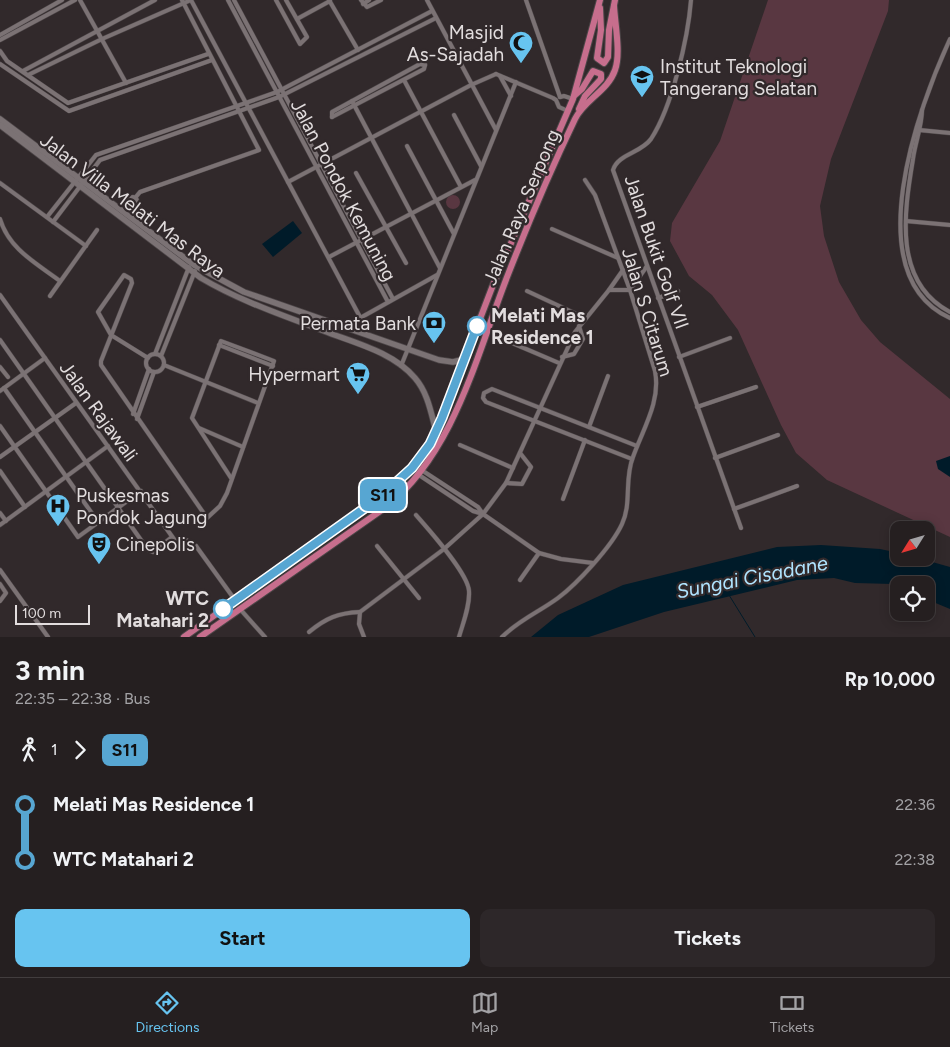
<!DOCTYPE html>
<meta charset="utf-8">
<style>
:root{--surface:#251f20;--page:#2d2729;--text:#f1f3f6;--muted:#a3a2a5;--line:#423d3e;--accent:#67c4f0}
body{margin:0;font-family:Figtree,sans-serif;background:var(--page);color:var(--text);height:100vh;display:flex;flex-direction:column;font-size:19px;white-space:nowrap}
*{box-sizing:border-box;margin:0}
p{font-size:16px;color:var(--muted)}
.icon{flex:none;width:28px;height:28px;fill:none;stroke:currentColor;stroke-width:2;stroke-linecap:round;stroke-linejoin:round}
.map{position:relative;height:637px;overflow:hidden}
.drawer{display:flex;flex-direction:column;background:var(--surface);flex:1}
.drawer>*{flex:none}
.badge{padding:0 10px;border-radius:8px;font-size:18px;line-height:32px}
.needle{width:32px;rotate:233deg}
.buttons{position:absolute;left:890px;top:521px;display:grid;gap:10px}
.buttons a{display:grid;place-items:center;width:45px;height:45px;border-radius:10px;background:var(--surface);box-shadow:0 2px 12px #0003,0 0 0 1px var(--line);font-size:25px}
.scale{position:absolute;left:15px;bottom:12px;width:75px;box-sizing:border-box;padding-left:5px;border:2px solid #e2ddde;border-top:0;font-size:14px;line-height:18px;white-space:nowrap;color:#e2ddde;-webkit-text-stroke:4px #31292b;paint-order:stroke}
.map>.badge{position:absolute;translate:-50% -50%;box-shadow:0 0 0 2px #fff}
.legs{display:flex;align-items:center;gap:8px;height:55px;padding:0 15px;font-size:16px}
.legs p{margin-inline-start:auto}
.headline{display:flex;align-items:center;justify-content:space-between;height:85px;padding:0 15px}
h1{font-size:28px;font-weight:700;line-height:38px}
.cta{display:flex;gap:10px;margin-top:auto;padding:10px 15px}
.cta a{flex:1;height:58px;border-radius:10px;background:var(--accent);color:#111;font-size:20px;font-weight:700;line-height:58px;text-align:center}
.cta a+a{background:var(--page);color:var(--text)}
ul{padding:0 15px;list-style:none}
li{display:flex;align-items:center;gap:18px;height:55px;font-size:19px}
li i{display:grid;place-items:center;width:8px;height:100%;margin:0 6px;background:currentColor}
li i::after{content:'';width:12px;height:12px;margin:-6px;border:4px solid;border-radius:50%;background:var(--surface)}
li p{margin-inline-start:auto}
li:first-child i{background:linear-gradient(#0000 50%,currentColor 0)}
li:last-child i{background:linear-gradient(currentColor 50%,#0000 0)}
.dock{display:flex;justify-content:space-around;align-items:center;height:70px;border-top:1px solid var(--line);background:var(--surface);font-size:14px;color:var(--muted)}
.dock a{display:grid;justify-items:center;gap:2px}
.dock .on{color:var(--accent)}
.map>svg:first-child{display:block}
</style>
<div class="map">
<svg width="950" height="637" viewBox="0 0 950 637">
<rect width="100%" height="100%" fill="#31292b"/>
<!-- green -->
<g fill="#593741">
<path d="M768,0H889L888,11L831,159L820,206L824,236L839,282L861,320L880,342L950,399V537L827,480L796,453L781,425L738,330L712,295L689,276L670,241L672,223L720,141Z"/>
<circle cx="453" cy="202" r="7"/>
</g>
<!-- water -->
<g fill="#001b29">
<path d="M293,221L302,233L273,257L262,244Z"/>
<path d="M950,456V477L938,469L936,461Z"/>
<path d="M821,545L880,549L899,553V558H918L950,567V609L926,599V585L899,587L893,584L855,583L834,578L797,580L664,612L589,637H531L558,615L623,585L777,547Z"/>
</g>
<g fill="none" stroke-linecap="round" stroke-linejoin="round">
<!-- stream -->
<path stroke="#001b29" stroke-width="1" d="M729,595L755,637"/>
<defs>
<g id="street">
<path d="M80,0L126,83"/>
<path d="M191,0L360,317"/>
<path d="M228,0L388,302"/>
<path d="M234,0L393,299"/>
<path d="M276,0L300,44L307,37L286,0"/>
<path d="M329,0L358,50"/>
<path d="M361,0L367,7L381,0"/>
<path d="M427,0L496,130"/>
<path d="M526,0L560,97"/>
<path d="M691,0C688,38 672,107 651,139C641,153 618,154 613,170L741,528"/>
<path d="M363,4L369,0"/>
<path d="M297,19L330,1"/>
<path d="M0,35L62,0"/>
<path d="M950,39C919,106 856,275 950,318"/>
<path d="M0,40L75,0"/>
<path d="M0,51L7,61L68,103L208,54"/>
<path d="M0,64L69,111L212,60"/>
<path d="M23,71L155,0"/>
<path d="M496,74L553,98L556,100L559,107L568,111"/>
<path d="M28,75L102,39L191,0"/>
<path d="M500,76L511,96"/>
<path d="M404,80L461,187"/>
<path d="M560,97L564,96L573,99"/>
<path d="M352,101L440,268"/>
<path d="M922,110C922,126 915,143 913,159C904,213 893,282 950,312"/>
<path d="M454,115L481,166"/>
<path d="M332,117V112L420,64L425,65"/>
<path d="M332,117L424,69L425,65"/>
<path d="M919,130L950,133"/>
<path d="M407,146L454,234"/>
<path d="M356,173L406,263"/>
<path d="M288,182L471,85L496,74"/>
<path d="M0,183L86,246"/>
<circle cx="133" cy="201" r="4"/>
<path d="M135,198L140,192L259,150L182,0"/>
<path d="M47,217L96,155L277,92L432,11"/>
<path d="M0,219C9,249 36,263 60,281"/>
<path d="M906,221L950,225"/>
<path d="M53,222L100,160L279,97L436,18"/>
<path d="M552,229L618,258"/>
<path d="M329,257L475,180"/>
<path d="M623,270L609,290H630L647,266"/>
<path d="M527,291L585,318"/>
<path d="M0,295L176,542L183,549L196,546"/>
<path d="M50,296L97,230"/>
<path d="M658,298L678,291"/>
<path d="M344,327L437,275"/>
<path d="M0,340L148,550L153,552L172,537"/>
<path d="M505,340L559,363"/>
<path d="M219,345L273,366"/>
<path d="M155,354L189,267"/>
<circle cx="155" cy="363" r="9"/>
<path d="M161,356L195,271"/>
<path d="M562,357L574,354L583,339L579,326"/>
<path d="M679,357L730,338"/>
<path d="M148,358L111,335L98,312L124,275L131,279L132,283L101,361V365L207,518L220,506L227,493L274,361L221,341L192,418L231,478"/>
<path d="M164,365L258,403"/>
<path d="M401,366L516,82"/>
<path d="M0,367L8,377"/>
<path d="M4,388L98,522"/>
<path d="M0,391L45,358"/>
<path d="M697,407L756,387"/>
<path d="M133,414L149,369"/>
<path d="M137,419L154,372"/>
<path d="M0,426L78,537L141,491"/>
<path d="M589,427L608,376"/>
<path d="M199,428L243,447"/>
<path d="M460,445L513,468"/>
<path d="M0,457L76,403"/>
<path d="M715,458L778,435"/>
<path d="M632,459L486,402L483,398L484,393L492,389L637,446"/>
<path d="M0,471L25,507"/>
<path d="M423,471L478,507L483,514"/>
<path d="M419,475L473,511L483,514L539,553L561,559L593,563"/>
<path d="M506,483L522,484L531,467L520,453"/>
<path d="M563,499L585,440"/>
<path d="M734,509L797,486"/>
<path d="M0,513L6,521"/>
<path d="M416,515C429,530 468,573 469,591C470,606 463,623 459,637"/>
<path d="M0,525L108,446"/>
<path d="M176,542L186,540L196,546L235,600"/>
<path d="M377,546L419,598"/>
<path d="M0,570L48,637"/>
<path d="M520,580L539,553"/>
<path d="M0,584L6,593L0,601"/>
<path d="M240,609L265,637"/>
<path d="M309,632C326,618 338,613 360,612"/>
<path d="M364,637L359,624L360,612L444,549L483,514L506,483L575,332L609,290"/>
<path d="M502,637C519,620 539,612 558,598C577,584 612,546 622,524C632,503 624,479 633,457C643,429 661,401 655,371L630,290L595,195L585,180"/>
</g>
<g id="secondary">
<path d="M0,119L194,265L244,292L439,360L453,362L465,359"/>
<path d="M0,125L201,278C240,301 282,315 324,331C355,343 393,352 415,378C428,393 431,413 436,431"/>
</g>
<g id="primary">
<path d="M600,8L601,30L597,58L604,63L608,57L609,30L615,0"/>
<path d="M575,95L582,89L593,71L601,74V79L585,96L579,109"/>
<path d="M184,637L391,490L423,454L442,418L493,285L573,99L600,0"/>
<path d="M200,637L386,507C456,451 477,352 509,272C529,221 551,169 575,119C584,100 608,91 615,70C621,54 615,24 614,6"/>
</g>
</defs>
<!-- street casing -->
<use href="#street" stroke="#4d4648" stroke-width="5"/>
<!-- secondary casing -->
<use href="#secondary" stroke="#4d4648" stroke-width="7"/>
<!-- primary casing -->
<use href="#primary" stroke="#4d4648" stroke-width="8"/>
<!-- street -->
<use href="#street" stroke="#7b7274" stroke-width="4"/>
<!-- secondary -->
<use href="#secondary" stroke="#7b7274" stroke-width="5.5"/>
<!-- primary -->
<use href="#primary" stroke="#c76e8d" stroke-width="6"/>
</g>
<g fill="none" stroke-linecap="round" stroke-linejoin="round">
<defs>
<path id="line-1" d="M223,609L379,498L412,468L430,444L442,418L477,326"/>
</defs>
<!-- line-1 casing -->
<use href="#line-1" stroke="#fff" stroke-width="11"/>
<!-- line-1 -->
<use href="#line-1" stroke="#57a6d2" stroke-width="8"/>
</g>
<!-- icons -->
<defs>
<symbol id="mosque-pin" viewBox="-11 -11 22 30"><path d="M0 17L-7.5 6A9.5 9.5 0 1 1 7.5 6Z" fill="#67c4f0" stroke="#31292b"/><path d="M3.5-4.9A6 6 0 1 0 3.5 4.9A5 5 0 1 1 3.5-4.9Z" fill="#111"/></symbol>
<symbol id="university-pin" viewBox="-11 -11 22 30"><path d="M0 17L-7.5 6A9.5 9.5 0 1 1 7.5 6Z" fill="#67c4f0" stroke="#31292b"/><path d="M0-5L7-2L0 1L-7-2ZM-4 1L0 2.5L4 1V4Q0 6-4 4Z" fill="#111"/></symbol>
<symbol id="bank-pin" viewBox="-11 -11 22 30"><path d="M0 17L-7.5 6A9.5 9.5 0 1 1 7.5 6Z" fill="#67c4f0" stroke="#31292b"/><path d="M-6-4H6V4H-6ZM0-2.3a2.3 2.3 0 1 0 0 4.6a2.3 2.3 0 1 0 0-4.6Z" fill="#111"/></symbol>
<symbol id="supermarket-pin" viewBox="-11 -11 22 30"><path d="M0 17L-7.5 6A9.5 9.5 0 1 1 7.5 6Z" fill="#67c4f0" stroke="#31292b"/><path d="M-6-5.5h2.5l.6 2H6L4.5 2H-2.5L-4.4-4H-6ZM-1.5 3.2a1.3 1.3 0 1 0 .1 0ZM3 3.2a1.3 1.3 0 1 0 .1 0Z" fill="#111"/></symbol>
<symbol id="hospital-pin" viewBox="-11 -11 22 30"><path d="M0 17L-7.5 6A9.5 9.5 0 1 1 7.5 6Z" fill="#67c4f0" stroke="#31292b"/><path d="M-5-5h3v3.5h4V-5h3V5h-3V1.5h-4V5h-3Z" fill="#111"/></symbol>
<symbol id="theatre-pin" viewBox="-11 -11 22 30"><path d="M0 17L-7.5 6A9.5 9.5 0 1 1 7.5 6Z" fill="#67c4f0" stroke="#31292b"/><path d="M-5-5.5Q0-4 5-5.5V0Q5 5 0 6Q-5 5-5 0ZM-3.3-2.5H-1v1.5H-3.3ZM1-2.5H3.3v1.5H1ZM-2.8 1Q0 5.5 2.8 1Z" fill="#111"/></symbol>
</defs>
<g fill-rule="evenodd">
<use href="#mosque-pin" x="507" y="29" width="28" height="38"/>
<use href="#university-pin" x="628" y="63" width="28" height="38"/>
<use href="#bank-pin" x="420" y="309" width="28" height="38"/>
<use href="#supermarket-pin" x="344" y="360" width="28" height="38"/>
<use href="#hospital-pin" x="44" y="492" width="28" height="38"/>
<use href="#theatre-pin" x="85" y="530" width="28" height="38"/>
</g>
<!-- markers -->
<g fill="#fff" stroke="#57a6d2" stroke-width="2.5">
<circle cx="477" cy="326" r="9"/>
<circle cx="223" cy="609" r="9"/>
</g>
<g text-anchor="middle" stroke-width="4.5" stroke-linejoin="round" paint-order="stroke">
<!-- poi labels -->
<g font-size="19" fill="#e2ddde" stroke="#31292b" text-anchor="end">
<text x="504" y="39">Masjid<tspan x="504" dy="22">As-Sajadah</tspan></text>
<text x="660" y="73" text-anchor="start">Institut Teknologi<tspan x="660" dy="22">Tangerang Selatan</tspan></text>
<text x="416" y="330">Permata Bank</text>
<text x="340" y="381">Hypermart</text>
<text x="76" y="502" text-anchor="start">Puskesmas<tspan x="76" dy="22">Pondok Jagung</tspan></text>
<text x="116" y="551" text-anchor="start">Cinepolis</text>
</g>
<!-- street labels -->
<g font-size="19" fill="#e2ddde" stroke="#31292b">
<text transform="translate(344 190) rotate(62)" y="7">Jalan Pondok Kemuning</text>
<text transform="translate(133 205) rotate(37)" y="7">Jalan Villa Melati Mas Raya</text>
<text transform="translate(521 207) rotate(-67)" y="7">Jalan Raya Serpong</text>
<text transform="translate(657 252) rotate(71)" y="7">Jalan Bukit Golf VII</text>
<text transform="translate(648 312) rotate(73)" y="7">Jalan S Citarum</text>
<text transform="translate(99 411) rotate(54)" y="7">Jalan Rajawali</text>
</g>
<!-- stop labels -->
<g font-size="19" font-weight="bold" fill="#e2ddde" stroke="#31292b" text-anchor="start">
<text x="491" y="322">Melati Mas<tspan x="491" dy="22">Residence 1</tspan></text>
<text x="209" y="605" text-anchor="end">WTC<tspan x="209" dy="22">Matahari 2</tspan></text>
</g>
<!-- water labels -->
<g font-size="20" font-style="italic" fill="#b0e4ff" stroke="#31292b">
<text transform="translate(752 577) rotate(-11)" y="7">Sungai Cisadane</text>
</g>
</g>
</svg>
<div class="buttons">
<a><svg class="needle" viewBox="-14 -14 28 28"><path d="M0-13l5 13h-10z" fill="#e53935"/><path d="M0 13l5-13h-10z" fill="#a3a2a5"/></svg></a>
<a><svg class="icon" aria-label="locate" viewBox="0 0 24 24"><circle cx="12" cy="12" r="6"/><path d="M12 2v4M12 18v4M2 12h4M18 12h4"/></svg></a>
</div>
<div class="scale">100 m</div>
<b class="badge" style="left:383px;top:495px;background:#57a6d2;color:#111">S11</b>
</div>
<section class="drawer">
<div class="headline"><div><h1>3 min</h1><p>22:35 – 22:38 · Bus</p></div><b>Rp 10,000</b></div>
<div class="legs"><svg class="icon" aria-label="walk" viewBox="0 0 24 24"><circle cx="13" cy="4" r="2"/><path d="M13 8l-2 6 4 7M11 14l-3 7M7 12l3-4h3l4 4"/></svg>1<svg class="icon" aria-label="forward" viewBox="0 0 24 24"><path d="M9 5l7 7-7 7"/></svg><b class="badge" style="background:#57a6d2;color:#111">S11</b></div>
<ul>
<li><i style="color:#57a6d2"></i><b>Melati Mas Residence 1</b><p>22:36</p></li>
<li><i style="color:#57a6d2"></i><b>WTC Matahari 2</b><p>22:38</p></li>
</ul>
<div class="cta"><a>Start</a><a>Tickets</a></div>
</section>
<nav class="dock">
<a class="on"><svg class="icon" aria-label="directions" viewBox="0 0 24 24"><path d="M12 3l9 9-9 9-9-9zM9 14v-3h6M13 9l2 2-2 2"/></svg>Directions</a>
<a><svg class="icon" aria-label="map" viewBox="0 0 24 24"><path d="M3 6l6-2 6 2 6-2v14l-6 2-6-2-6 2zM9 4v14M15 6v14"/></svg>Map</a>
<a><svg class="icon" aria-label="tickets" viewBox="0 0 24 24"><path d="M3 7h18v10H3zM15 7v10"/></svg>Tickets</a>
</nav>
